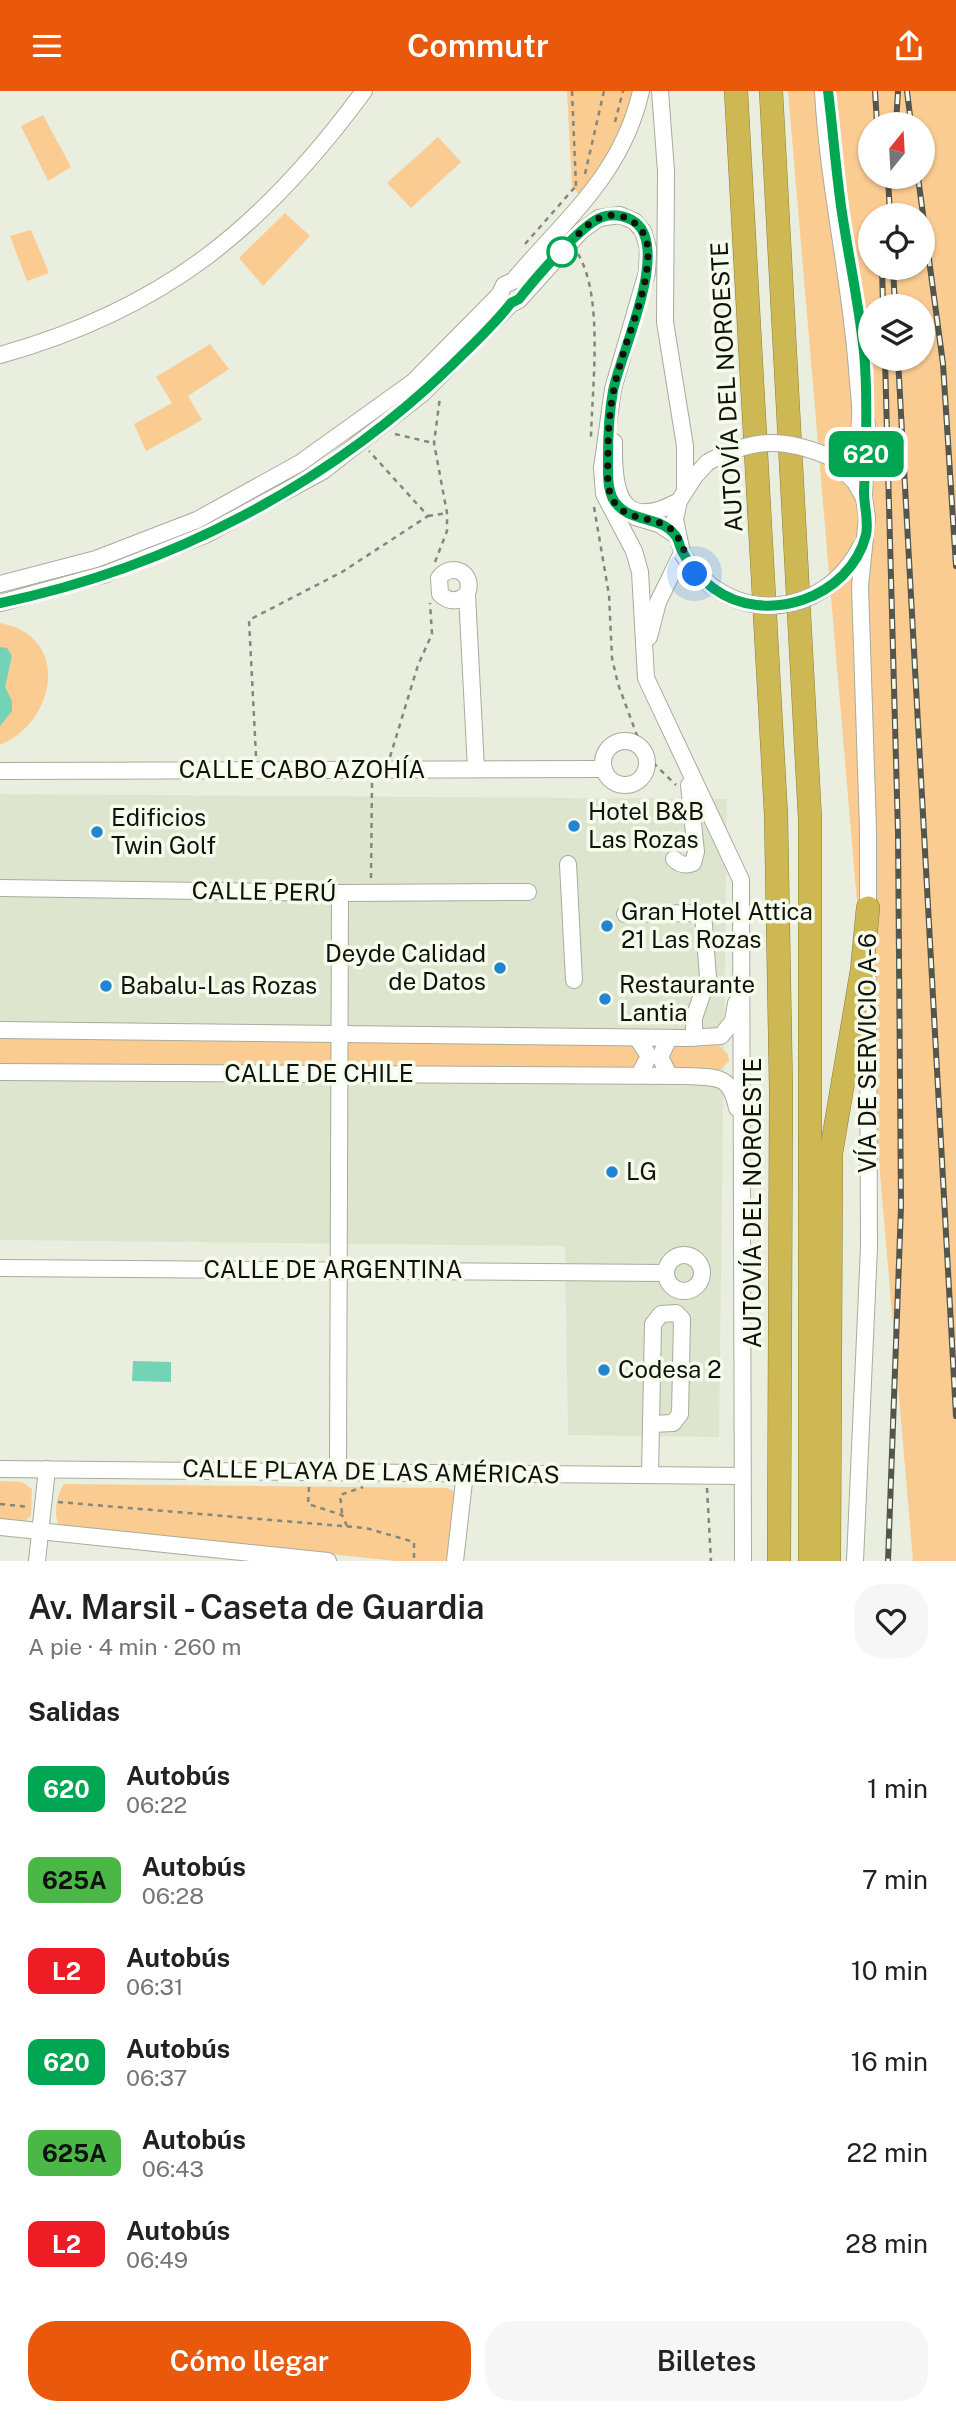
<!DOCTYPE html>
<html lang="es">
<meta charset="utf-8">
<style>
:root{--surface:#fff;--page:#f6f6f6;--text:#222;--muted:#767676;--accent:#ea580c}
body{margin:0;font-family:"Public Sans",sans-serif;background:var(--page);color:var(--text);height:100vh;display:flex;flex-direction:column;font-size:26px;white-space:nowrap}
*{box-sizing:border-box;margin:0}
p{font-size:23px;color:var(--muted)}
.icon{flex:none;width:38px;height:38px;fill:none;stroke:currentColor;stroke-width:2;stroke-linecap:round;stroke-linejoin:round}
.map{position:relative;height:1470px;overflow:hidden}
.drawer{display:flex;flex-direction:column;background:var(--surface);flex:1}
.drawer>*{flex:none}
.badge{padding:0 14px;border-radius:10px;font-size:24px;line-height:46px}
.needle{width:46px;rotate:18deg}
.controls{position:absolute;left:858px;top:21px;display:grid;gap:14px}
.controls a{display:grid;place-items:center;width:77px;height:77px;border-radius:50%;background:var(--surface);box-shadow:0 2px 5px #0004;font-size:35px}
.you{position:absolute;width:35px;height:35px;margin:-18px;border:5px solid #fff;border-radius:50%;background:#1a73e8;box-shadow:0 0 0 10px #1a73e833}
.map>.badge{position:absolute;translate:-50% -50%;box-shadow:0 0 0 4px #fff}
h2{padding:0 28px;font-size:26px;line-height:63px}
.round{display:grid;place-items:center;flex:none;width:74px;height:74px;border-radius:28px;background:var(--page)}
.head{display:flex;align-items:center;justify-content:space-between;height:119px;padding:0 28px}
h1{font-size:33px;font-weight:600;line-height:52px}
.cta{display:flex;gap:14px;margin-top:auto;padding:14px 28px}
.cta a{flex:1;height:80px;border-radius:28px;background:var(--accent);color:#fff;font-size:28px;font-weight:600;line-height:80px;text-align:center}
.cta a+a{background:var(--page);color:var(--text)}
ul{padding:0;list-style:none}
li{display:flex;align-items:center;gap:21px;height:91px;padding:0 28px}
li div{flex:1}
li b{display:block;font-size:26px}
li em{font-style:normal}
li .badge{min-width:77px;font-weight:700;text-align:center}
header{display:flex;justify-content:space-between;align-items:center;height:91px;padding:0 28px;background:var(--accent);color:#fff;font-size:32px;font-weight:600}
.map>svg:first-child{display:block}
</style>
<header><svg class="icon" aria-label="menu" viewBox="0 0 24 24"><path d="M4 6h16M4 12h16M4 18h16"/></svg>Commutr<svg class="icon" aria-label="share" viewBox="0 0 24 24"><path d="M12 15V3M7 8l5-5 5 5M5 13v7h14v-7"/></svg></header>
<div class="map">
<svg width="956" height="1470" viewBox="0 0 956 1470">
<rect width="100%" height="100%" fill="#e9eede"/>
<!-- built -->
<path fill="#dee5ce" d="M0,703L727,708L719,1346L568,1344L565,1155L0,1149Z"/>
<!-- green -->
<g fill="#fbcc92" fill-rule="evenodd">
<path d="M567,0H636L628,33L581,106L572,95Z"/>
<path d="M788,0H956V1470H913ZM870,33H922V86H870ZM870,124H922V177H870ZM870,215H922V268H870Z"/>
<path d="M43,24L71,76L48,90L21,35Z"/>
<path d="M438,46L461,71L411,117L387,92Z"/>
<path d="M285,122L310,145L263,195L239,167Z"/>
<path d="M31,139L49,182L27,190L10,145Z"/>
<path d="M210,253L229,278L188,305L202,329L146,360L134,333L172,312L156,286Z"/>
<path d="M0,532C71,545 57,630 0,654Z"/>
<path d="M0,947L718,954L728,963L729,970L719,980L0,973Z"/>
<path d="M0,1390L22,1391L32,1398L31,1425L23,1431L0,1428Z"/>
<path d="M64,1393L447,1397L455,1401V1406L449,1470H396L59,1434C53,1424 57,1402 64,1393Z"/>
</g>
<!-- water -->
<g fill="#74d3b7">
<path d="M0,556L7,557L12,565L5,596L12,610V620L0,635Z"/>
<path d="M133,1270L171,1271V1291L132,1290Z"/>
</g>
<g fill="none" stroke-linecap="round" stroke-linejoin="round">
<defs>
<g id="minor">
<path d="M660,0L666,80L665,231L685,355V399"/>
<path d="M823,0C828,94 850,185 857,278C858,297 863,324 858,343C855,356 842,360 830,366L855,391L864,407L867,426L860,495L868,739V828"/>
<path d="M0,264C165,218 264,136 364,0"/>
<path d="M614,351C613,399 619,443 679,410"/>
<path d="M864,405L867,333"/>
<path d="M635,426L659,433L677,445"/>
<path d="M0,493L96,468L197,429L300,372L413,291L500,203L504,194L513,190C566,127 622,84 641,0"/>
<path d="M467,503C458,512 448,511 440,503L439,487C452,470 475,482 467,503L476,678"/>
<path d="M0,512L106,483L205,444L323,380L422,303L511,213L519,209L581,140L599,127L620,124L634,130L643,140L648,157L647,181L613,298L602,377L604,403L634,460L640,481L646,587L741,789L743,1470"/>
<path d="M649,546L658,511L682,462L675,428L679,410L695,385L708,371"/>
<circle cx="625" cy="672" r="22"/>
<path d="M0,680L604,678"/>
<path d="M674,768C680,774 685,775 693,772L696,761L689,694"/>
<path d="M568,773L574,889"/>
<path d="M0,797L340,802L528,801"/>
<path d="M625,823L703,822L708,886L694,927V947"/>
<path d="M0,939L685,947L721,945L733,930L736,912"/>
<path d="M637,947L649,965L639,984"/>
<path d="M669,947L660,966L669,984"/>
<path d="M0,981L685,985C716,987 730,982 737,1017"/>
<circle cx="684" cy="1182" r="18"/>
<path d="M0,1177L666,1182"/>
<path d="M0,1378L742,1385"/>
<path d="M338,1379L340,802"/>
<path d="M650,1383L653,1233L661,1223L676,1222L682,1228L680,1323L673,1332L651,1333"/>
<path d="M0,1436L328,1470"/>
<path d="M37,1470L47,1378"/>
<path d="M455,1470L465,1382"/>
<path d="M855,1470L869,1156L868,889"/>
</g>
<g id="highway">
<path d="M736,0L776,724L781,1000L779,1470"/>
<path d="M771,0L810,728V1470"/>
<path d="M829,1470L831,1062L862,879L868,817"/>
</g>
</defs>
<!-- minor casing -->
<use href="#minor" stroke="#a7ac9d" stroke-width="18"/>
<!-- highway casing -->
<use href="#highway" stroke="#8c7e3b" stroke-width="24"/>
<!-- path -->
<g stroke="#84877c" stroke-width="2.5" stroke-dasharray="5 5" stroke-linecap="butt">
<path d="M572,0L576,95"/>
<path d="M615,31L623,0"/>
<path d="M585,83L604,0"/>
<path d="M525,153L576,95"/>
<path d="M578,163C604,206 592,296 591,346"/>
<path d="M395,343L433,352"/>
<path d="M594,416L609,504L612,567L618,593L642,658"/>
<path d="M428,425L447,422"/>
<path d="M435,471L447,440V422L434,352L440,306"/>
<path d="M256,665L249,529L342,481L428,425L369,360"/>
<path d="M646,665L676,694"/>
<path d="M390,666L418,574L432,543L430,512"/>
<path d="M371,787L372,692"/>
<path d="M309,1396L308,1413L342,1424L347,1435"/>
<path d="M707,1397L711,1470"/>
<path d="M58,1411L366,1437L414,1451V1470"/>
<path d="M0,1413L29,1416"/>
<path d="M342,1422L340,1404L363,1396"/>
</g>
<!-- minor -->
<use href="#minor" stroke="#fff" stroke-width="16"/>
<!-- highway -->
<use href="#highway" stroke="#ceb854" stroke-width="23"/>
<defs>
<g id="rail">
<path d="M875,0L877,33"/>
<path d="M907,0L911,33"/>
<path d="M896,33L898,0"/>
<path d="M888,86L890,124"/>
<path d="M918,86L943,273L956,475"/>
<path d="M882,177L883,215"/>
<path d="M893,177L895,215"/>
<path d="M885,268L898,742L901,1116L888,1470"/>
<path d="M898,268L956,1325"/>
</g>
</defs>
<!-- rail casing -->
<use href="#rail" stroke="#54564d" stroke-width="6"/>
<!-- rail -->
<use href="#rail" stroke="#f6fcec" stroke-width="3.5" stroke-dasharray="10" stroke-linecap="butt"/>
<defs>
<g id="minor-bridge">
<path d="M708,371C754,347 783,346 830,366"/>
<path d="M682,462C727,536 824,531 862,453"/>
</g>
</defs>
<!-- minor-bridge casing -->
<use href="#minor-bridge" stroke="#a7ac9d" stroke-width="18" stroke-linecap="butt"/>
<!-- minor-bridge -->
<use href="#minor-bridge" stroke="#fff" stroke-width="16"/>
</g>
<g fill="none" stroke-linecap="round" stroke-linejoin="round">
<defs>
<path id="line" d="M0,512C169,477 328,394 452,274C472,254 493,235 511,212L519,208C533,190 580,135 600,127C611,122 625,124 635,131C671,158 620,263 613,300C609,322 608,344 608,366C608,380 607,396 613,408C627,433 659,423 675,444C679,448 679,455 682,460C690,476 699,487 713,497C765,536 850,507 866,444C869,429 864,416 864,401C866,354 868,307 864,261C859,214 849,168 842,122C836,81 833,40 828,0"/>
</defs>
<!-- line casing -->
<use href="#line" stroke="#fff" stroke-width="16"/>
<!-- line -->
<use href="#line" stroke="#00a651" stroke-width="10"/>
<!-- walk -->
<path stroke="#11120d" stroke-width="7" stroke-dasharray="0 12.6" d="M562,161C571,151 581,139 592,131C617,114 648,131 648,161C648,200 630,236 620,274C611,303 608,332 608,363C608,376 606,392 611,405C623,435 662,421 677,445C683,455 688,471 695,483"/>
</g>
<!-- markers -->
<circle fill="#fff" stroke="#00a651" stroke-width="3.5" cx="562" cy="161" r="14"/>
<g fill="#2285d0" stroke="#f6fcec" stroke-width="2.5">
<circle cx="574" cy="735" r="7"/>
<circle cx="97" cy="741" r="7"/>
<circle cx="607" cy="835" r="7"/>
<circle cx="500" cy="877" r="7"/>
<circle cx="106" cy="895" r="7"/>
<circle cx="605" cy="908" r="7"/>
<circle cx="612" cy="1081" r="7"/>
<circle cx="604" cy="1279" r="7"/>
</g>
<g text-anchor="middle" stroke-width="7" stroke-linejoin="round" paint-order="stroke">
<!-- street labels -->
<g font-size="24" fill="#11120d" stroke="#f6fcec">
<text transform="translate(727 296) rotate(-93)" y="8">AUTOVÍA DEL NOROESTE</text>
<text x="302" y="687">CALLE CABO AZOHÍA</text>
<text transform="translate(264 801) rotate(1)" y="8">CALLE PERÚ</text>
<text transform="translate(868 962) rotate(-90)" y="8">VÍA DE SERVICIO A-6</text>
<text x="319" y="991">CALLE DE CHILE</text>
<text transform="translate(753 1112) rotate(-90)" y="8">AUTOVÍA DEL NOROESTE</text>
<text x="333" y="1187">CALLE DE ARGENTINA</text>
<text transform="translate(371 1381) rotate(1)" y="8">CALLE PLAYA DE LAS AMÉRICAS</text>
</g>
<!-- poi labels -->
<g font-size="24" fill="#11120d" stroke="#f6fcec" text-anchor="start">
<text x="588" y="729">Hotel B&amp;B<tspan x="588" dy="28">Las Rozas</tspan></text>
<text x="111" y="735">Edificios<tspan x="111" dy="28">Twin Golf</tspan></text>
<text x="621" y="829">Gran Hotel Attica<tspan x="621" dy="28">21 Las Rozas</tspan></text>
<text x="486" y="871" text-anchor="end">Deyde Calidad<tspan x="486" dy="28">de Datos</tspan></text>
<text x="619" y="902">Restaurante<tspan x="619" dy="28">Lantia</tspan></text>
<text x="120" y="903">Babalu-Las Rozas</text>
<text x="626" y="1089">LG</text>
<text x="618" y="1287">Codesa 2</text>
</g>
</g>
</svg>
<div class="controls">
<a><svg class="needle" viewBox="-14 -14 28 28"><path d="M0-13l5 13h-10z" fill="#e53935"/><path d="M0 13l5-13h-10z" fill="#767676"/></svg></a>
<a><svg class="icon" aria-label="locate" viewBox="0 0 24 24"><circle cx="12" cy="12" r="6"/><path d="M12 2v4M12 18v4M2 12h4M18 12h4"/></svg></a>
<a><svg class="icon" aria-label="layers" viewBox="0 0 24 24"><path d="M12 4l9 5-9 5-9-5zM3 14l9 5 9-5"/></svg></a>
</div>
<div class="you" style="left:695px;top:483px"></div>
<b class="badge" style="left:866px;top:363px;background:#00a651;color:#fff">620</b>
</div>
<section class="drawer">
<div class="head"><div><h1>Av. Marsil - Caseta de Guardia</h1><p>A pie · 4 min · 260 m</p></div><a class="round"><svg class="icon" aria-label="heart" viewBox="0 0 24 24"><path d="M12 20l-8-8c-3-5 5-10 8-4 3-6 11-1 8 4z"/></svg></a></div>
<h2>Salidas</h2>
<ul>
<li><span class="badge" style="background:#00a651;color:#fff">620</span><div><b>Autobús</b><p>06:22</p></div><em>1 min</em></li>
<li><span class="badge" style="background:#4ab747;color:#111">625A</span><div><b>Autobús</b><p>06:28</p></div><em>7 min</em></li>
<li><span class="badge" style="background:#ee1c25;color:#fff">L2</span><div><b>Autobús</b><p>06:31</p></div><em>10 min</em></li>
<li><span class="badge" style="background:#00a651;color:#fff">620</span><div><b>Autobús</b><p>06:37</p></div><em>16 min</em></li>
<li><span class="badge" style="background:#4ab747;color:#111">625A</span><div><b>Autobús</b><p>06:43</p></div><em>22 min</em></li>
<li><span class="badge" style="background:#ee1c25;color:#fff">L2</span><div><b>Autobús</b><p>06:49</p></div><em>28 min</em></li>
</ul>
<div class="cta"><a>Cómo llegar</a><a>Billetes</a></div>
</section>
